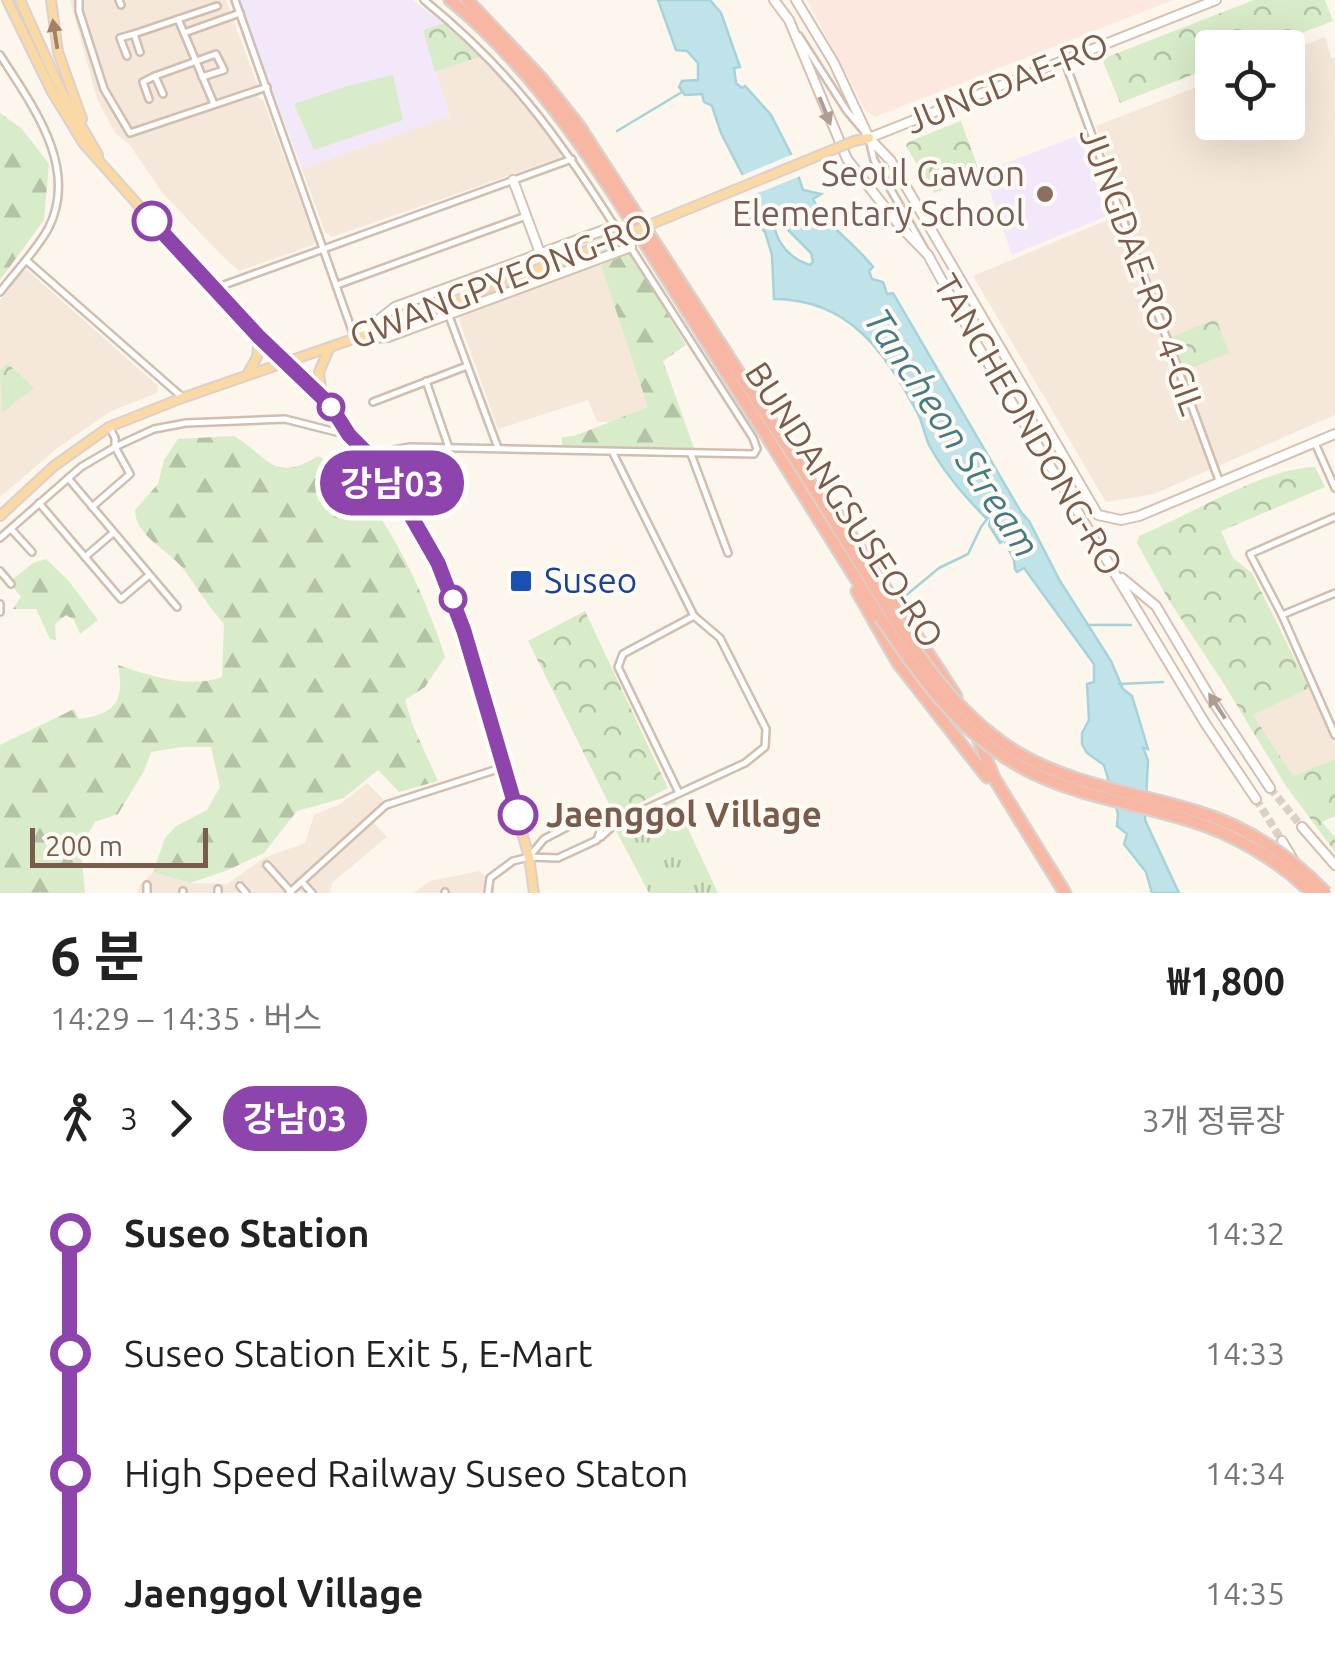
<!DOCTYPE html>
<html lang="ko">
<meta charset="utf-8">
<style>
:root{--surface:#fff;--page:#f6f6f6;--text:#222;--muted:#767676}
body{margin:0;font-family:Ubuntu,"Noto Sans KR",sans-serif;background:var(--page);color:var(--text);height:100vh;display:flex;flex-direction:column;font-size:38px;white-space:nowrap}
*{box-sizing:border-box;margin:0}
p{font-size:32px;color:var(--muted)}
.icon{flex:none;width:55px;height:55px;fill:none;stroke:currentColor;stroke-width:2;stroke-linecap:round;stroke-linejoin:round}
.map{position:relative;height:893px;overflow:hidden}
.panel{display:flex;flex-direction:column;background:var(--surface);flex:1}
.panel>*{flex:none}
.badge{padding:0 20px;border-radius:32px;font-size:35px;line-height:65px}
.fabs{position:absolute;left:1195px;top:30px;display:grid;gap:20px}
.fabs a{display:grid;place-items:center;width:110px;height:110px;border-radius:10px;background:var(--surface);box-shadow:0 10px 40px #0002;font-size:50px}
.scale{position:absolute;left:30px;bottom:25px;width:178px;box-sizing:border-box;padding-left:10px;border:5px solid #7a5c4d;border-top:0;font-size:28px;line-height:35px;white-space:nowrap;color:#7a5c4d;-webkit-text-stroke:8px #fffaf3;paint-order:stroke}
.map>.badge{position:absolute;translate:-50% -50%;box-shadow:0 0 0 5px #fff}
.legs{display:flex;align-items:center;gap:15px;height:110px;padding:0 50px;font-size:32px}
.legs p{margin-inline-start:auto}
.head{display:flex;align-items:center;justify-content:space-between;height:170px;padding:0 50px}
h1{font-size:55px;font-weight:700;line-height:75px}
ul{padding:0 50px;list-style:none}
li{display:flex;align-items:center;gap:35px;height:120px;font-size:38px}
li i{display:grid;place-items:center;width:15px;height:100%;margin:0 12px;background:currentColor}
li i::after{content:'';width:25px;height:25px;margin:-12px;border:8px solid;border-radius:50%;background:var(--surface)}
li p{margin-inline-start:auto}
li:first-child i{background:linear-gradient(#0000 50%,currentColor 0)}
li:last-child i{background:linear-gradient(currentColor 50%,#0000 0)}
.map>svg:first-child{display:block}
</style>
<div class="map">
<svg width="1335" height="893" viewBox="0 0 1335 893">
<defs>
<pattern id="grass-tufts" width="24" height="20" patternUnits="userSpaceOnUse" patternTransform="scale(2.5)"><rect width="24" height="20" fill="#d8ecc9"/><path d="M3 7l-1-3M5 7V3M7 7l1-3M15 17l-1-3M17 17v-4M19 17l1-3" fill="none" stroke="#b4c2a5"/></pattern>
<pattern id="forest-firs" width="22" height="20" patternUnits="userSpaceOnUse" patternTransform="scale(2.5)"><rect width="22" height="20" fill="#d8ecc9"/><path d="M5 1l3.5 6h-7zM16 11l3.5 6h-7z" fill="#b4c2a5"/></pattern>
<pattern id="park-crowns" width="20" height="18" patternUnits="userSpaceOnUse" patternTransform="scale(2.5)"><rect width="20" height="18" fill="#d8ecc9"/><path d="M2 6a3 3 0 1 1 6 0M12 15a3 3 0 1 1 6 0" fill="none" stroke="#b4c2a5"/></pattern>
</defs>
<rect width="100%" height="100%" fill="#fdf6ec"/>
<!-- residential -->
<g fill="#f5e8da">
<path d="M70,0H226L258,87V97L263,100L315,241L313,245L239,271L220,254L162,192L129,144L115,133L97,99Z"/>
<path d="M1325,37L1331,58L1335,57V415L1154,494L1106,502L973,276L1126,212L1096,126L1212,81V122H1288V51Z"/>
<path d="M480,57L522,100L561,148L559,158L332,237L325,232L302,169L449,116L435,72Z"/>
<path d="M596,264L604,267L654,406L617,422H597L588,400L498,429L459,320L460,316Z"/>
<path d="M27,270L158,386L157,393L111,411L56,449L0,497V300L22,271Z"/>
<path d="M1309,688L1335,744V759L1293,776L1252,714Z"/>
<path d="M367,783L384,800L367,816L387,837L332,883L330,893H138L139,886L153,872L190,883L227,884L264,858L305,843L314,815L340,804Z"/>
<path d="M480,871L494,887V893H414L430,881Z"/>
</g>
<!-- commercial -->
<path fill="#fde8e0" d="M807,0H1173L875,117L866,111Z"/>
<!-- education -->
<g fill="#f3e8fa">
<path d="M239,0H412L444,23L423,30L450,116L302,169Z"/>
<path d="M1079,135L1107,216L1012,255L983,172Z"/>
</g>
<!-- grass -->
<path fill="url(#grass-tufts)" d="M674,799L718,893H649L614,827Z"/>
<!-- forest -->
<g fill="url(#forest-firs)">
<path d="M0,113L22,129L49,164L44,220L0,280Z"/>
<path d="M631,253L686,345L663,361L694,448L562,445V437L574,436L648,407L601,265Z"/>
<path d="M234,436C269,457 273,484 318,456C376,481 427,599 445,657L425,687L405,700L413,726L438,781L399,792L378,770L344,798L297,811L264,853L228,870L190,883L153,872L165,838L176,826L207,810L220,787L211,747H181L151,752L144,771L118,814L95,822L81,847L85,893H0V745L74,709L79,719C115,714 125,702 118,665C151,676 188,689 222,677L224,624C209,607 198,589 185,571C171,551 135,537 135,510L158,484L164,460L178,439Z"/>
<path d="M46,559L68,580L98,620L80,634L74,620L66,615L55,624L56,640L50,639L36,609H13L21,597L10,583L12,580L33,563Z"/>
</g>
<!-- park -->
<g fill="url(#park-crowns)">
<path d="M1254,0H1325L1333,21L1264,47L1212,48V67L1120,103L1102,59Z"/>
<path d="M444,23L480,57L435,72L423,30Z"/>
<path d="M961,121L981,176L934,193L906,146L908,142Z"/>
<path d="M1216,319L1229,353L1184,371L1171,337Z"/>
<path d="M8,364L34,388L2,413L0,370Z"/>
<path d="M1315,467L1325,487L1221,531L1233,558L1252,573L1309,688L1253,715L1293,776L1335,759V816L1322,822L1335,837V852L1286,786L1224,684L1168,599L1137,543L1139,536C1188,516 1264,468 1315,467Z"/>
<path d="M585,611L668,788L615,816L528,641Z"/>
</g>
<!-- garden -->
<path fill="#d8ecc9" d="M393,75L403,120L314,150L294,104L347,86Z"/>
<!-- water -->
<path fill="#bfe3e8" stroke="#a5d3da" stroke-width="2.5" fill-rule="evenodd" d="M658,0H710L721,13L740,67L734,68L736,83L742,88L745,86L771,115L791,154L803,190L821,194L813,199C825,225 854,242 873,267L869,271L872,279L883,282L887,294L893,293L1021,512L1029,521L1060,581L1111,661L1123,689L1132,696L1148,749L1143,748L1148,760L1145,820L1179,893H1152L1146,872L1124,844L1127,834L1117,826L1118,814L1104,765L1087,753L1082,744V733L1089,720L1087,684L1094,682V664L1024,568L1017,572L1015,569L1014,560L1004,540L1000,543L989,525L992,516L989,514L986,518C965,497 943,471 929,445C925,436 923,425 919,416C886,352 849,299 774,299L772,255L765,232L748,216L754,197L721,133L712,106L704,102L702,94L685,95L679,87L682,81L698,80V63L687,51L676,50ZM786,223V228L811,253L813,262L810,265C791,259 778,245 774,226Z"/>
<!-- pier -->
<path fill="#fdf6ec" d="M796,153L803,175L748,197L738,177Z"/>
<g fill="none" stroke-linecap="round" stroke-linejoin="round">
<!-- stream -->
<g stroke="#a5d3da" stroke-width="2.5">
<path d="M617,131L682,92"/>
<path d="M904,597L939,568L968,554L981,527L990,515"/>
<path d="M1087,625H1131"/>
<path d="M1119,684L1163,682"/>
</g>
<!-- secondary-tunnel -->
<g stroke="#dcd0c4" stroke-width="8" stroke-dasharray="8 4" stroke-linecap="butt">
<path d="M1270,788L1302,827"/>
<path d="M1256,799L1282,841"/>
</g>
<defs>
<g id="street">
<path d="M79,0V11L104,89L130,133L267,87"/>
<path d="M119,0L121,5"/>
<path d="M235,0L355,339"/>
<path d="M424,0C508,68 557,135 614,225"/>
<path d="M178,19L214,104"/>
<path d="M184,33L240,13"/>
<path d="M799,36L847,111L863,130"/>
<path d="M140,52L134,34L217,6"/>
<path d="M0,55C32,105 80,168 48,229C35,252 16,271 0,292"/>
<path d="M127,56L120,38L134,34"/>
<path d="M1065,62L1220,483"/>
<path d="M163,94L155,76L216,54L224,70L202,77"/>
<path d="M149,99L143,82L155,76"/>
<path d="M870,143L874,160L924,248"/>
<path d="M26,260L182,397"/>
<path d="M337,285L526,216"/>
<path d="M213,289L572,159"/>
<path d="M449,316L498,448"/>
<path d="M426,381L449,448"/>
<path d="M373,402L467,366"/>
<path d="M1315,443L1335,488"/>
<path d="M613,453L694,616"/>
<path d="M691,454L728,553"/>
<path d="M373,460L394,450L410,447L754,454L757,449L753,438L631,248"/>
<path d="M68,478L177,607"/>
<path d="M39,503L121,599L148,576"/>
<path d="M92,507L130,474L115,447L154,429L186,423L285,419L348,435"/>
<path d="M1335,517L1250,554L1282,615L1335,735"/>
<path d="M11,529L32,552"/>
<path d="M0,538L81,467L115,447V438L110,428"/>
<path d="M85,557L113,533"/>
<path d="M0,571L11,584"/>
<path d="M0,604V612"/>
<path d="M1282,615L1335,593"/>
<path d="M601,837L617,822"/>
<path d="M529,857L544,839L588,816L617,822L745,763L765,747L766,729L720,638L694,616L623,654L618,667L679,793"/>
<path d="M267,865L291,892"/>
<path d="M302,882L312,893"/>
<path d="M240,886L246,893"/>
<path d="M445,892V893"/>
<path d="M147,893V885"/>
<path d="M183,893V891"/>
<path d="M218,893V889"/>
<path d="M289,893L386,805L504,767"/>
<path d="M488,893L490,878L513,861L529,857L558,858L597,840L604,820"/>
</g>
<g id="secondary">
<path d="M774,0L789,20L847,159L899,225L928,255L976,343L1205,723L1256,799"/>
<path d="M796,0L834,63L869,138L891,161L1098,515L1121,520L1139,516L1335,434"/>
<path d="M869,138L1216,0"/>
<path d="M513,180L540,253"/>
<path d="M358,336L395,307L615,226"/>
<path d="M359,339L388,337L631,247"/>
<path d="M1122,578L1156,606L1210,697L1270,788"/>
<path d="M1302,827L1335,865"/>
<path d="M1282,841L1295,863"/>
</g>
<g id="primary">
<path d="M7,0L52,92L83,143L213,289L330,405L349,435L373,460L403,502L440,568L464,631L529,857L534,893"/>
<path d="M20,0L61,91L98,155"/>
<path d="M51,0L58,52L82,119"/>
<path d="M854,141L869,138"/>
<path d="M247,375L257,357L259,337"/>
<path d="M322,397L319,372L329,349"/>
<path d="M0,516L54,466L109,427L182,398L382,329L588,250"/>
</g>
<g id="highway">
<path d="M450,0C549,81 613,193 681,301C748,406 814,511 880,617"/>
<path d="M467,0L541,78L579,126L804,473L889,611"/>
<path d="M837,514L956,696"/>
<path d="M857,591L898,663L987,777"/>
<path d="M976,733L994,778L1065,893"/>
</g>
</defs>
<!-- street casing -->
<use href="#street" stroke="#d1beb0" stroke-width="10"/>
<!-- secondary casing -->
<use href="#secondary" stroke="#d6c0b0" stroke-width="12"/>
<!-- primary casing -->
<use href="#primary" stroke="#dad1cd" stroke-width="12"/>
<!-- highway casing -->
<use href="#highway" stroke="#dad1cd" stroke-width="15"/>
<!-- street -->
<use href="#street" stroke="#fff" stroke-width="5"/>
<!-- secondary -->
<use href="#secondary" stroke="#fff" stroke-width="8"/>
<!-- primary -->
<use href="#primary" stroke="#fbd9a5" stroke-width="8"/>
<!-- highway -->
<use href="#highway" stroke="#f7b7a3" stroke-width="10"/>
<defs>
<path id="primary-bridge" d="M588,250L854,141"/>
<g id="highway-bridge">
<path d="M889,611C923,663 957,713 1010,748C1067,785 1135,792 1198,812C1248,827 1290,856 1326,893"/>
<path d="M880,617C920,677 961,736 1027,770C1077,796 1134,803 1188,820C1233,833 1278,860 1312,893"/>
</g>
</defs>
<!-- primary-bridge casing -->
<use href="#primary-bridge" stroke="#dad1cd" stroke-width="12" stroke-linecap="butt"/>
<!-- highway-bridge casing -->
<use href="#highway-bridge" stroke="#dad1cd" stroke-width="15" stroke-linecap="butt"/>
<!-- primary-bridge -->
<use href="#primary-bridge" stroke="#fbd9a5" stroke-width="8"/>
<!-- highway-bridge -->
<use href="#highway-bridge" stroke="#f7b7a3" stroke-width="10"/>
</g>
<!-- one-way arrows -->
<defs><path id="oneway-solid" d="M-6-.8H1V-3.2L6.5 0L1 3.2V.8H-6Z" transform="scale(2.5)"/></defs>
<use fill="#a18267" href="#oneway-solid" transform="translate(55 34) rotate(-99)"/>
<g fill="#af9d94">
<use href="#oneway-solid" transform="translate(825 111) rotate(68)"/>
<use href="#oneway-solid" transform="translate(1217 706) rotate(-123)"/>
</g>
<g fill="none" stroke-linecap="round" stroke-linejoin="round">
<defs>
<path id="line-1" d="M152,221L259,337L330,405L349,435L374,460L403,502L438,563L464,631L518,815"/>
</defs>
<!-- line-1 casing -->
<use href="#line-1" stroke="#fff" stroke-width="22"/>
<!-- line-1 -->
<use href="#line-1" stroke="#8e44ad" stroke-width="15"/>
</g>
<!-- markers -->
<circle fill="#8d6e63" stroke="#fffaf3" stroke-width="4" cx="1045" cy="194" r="10"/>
<g fill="#fff" stroke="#8e44ad" stroke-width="5">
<circle cx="152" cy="221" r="18"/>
<circle cx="331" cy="407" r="12"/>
<circle cx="453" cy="599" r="12"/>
<circle cx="518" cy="815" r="18"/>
</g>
<rect fill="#1a4fb4" stroke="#fffaf3" stroke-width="4" x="509" y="569" width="24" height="24" rx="5"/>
<g text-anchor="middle" stroke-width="8" stroke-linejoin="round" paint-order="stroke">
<!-- street labels -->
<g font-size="35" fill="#7a5c4d" stroke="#fffaf3">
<text transform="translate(1007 83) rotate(-22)" y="12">JUNGDAE-RO</text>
<text transform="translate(1142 271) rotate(70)" y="12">JUNGDAE-RO 4-GIL</text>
<text transform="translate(501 281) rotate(-21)" y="12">GWANGPYEONG-RO</text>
<text transform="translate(1028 425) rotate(60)" y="12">TANCHEONDONG-RO</text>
<text transform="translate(844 505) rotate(57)" y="12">BUNDANGSUSEO-RO</text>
</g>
<!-- education labels -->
<g font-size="35" fill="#785e54" stroke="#fffaf3" text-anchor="end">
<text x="1025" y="186">Seoul Gawon<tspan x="1025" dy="40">Elementary School</tspan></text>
</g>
<!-- transit labels -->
<g font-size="35" fill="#164399" stroke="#fffaf3" text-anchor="start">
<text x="544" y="593">Suseo</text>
</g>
<!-- stop labels -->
<g font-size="35" font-weight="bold" fill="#7a5c4d" stroke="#fffaf3" text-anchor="start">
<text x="546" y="827">Jaenggol Village</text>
</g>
<!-- water labels -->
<g font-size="38" font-style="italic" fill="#437c86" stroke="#fffaf3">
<text transform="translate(952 433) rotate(57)" y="13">Tancheon Stream</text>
</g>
</g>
</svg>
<div class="fabs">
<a><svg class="icon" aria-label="locate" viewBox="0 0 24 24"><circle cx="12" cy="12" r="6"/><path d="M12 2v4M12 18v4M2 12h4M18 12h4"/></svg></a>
</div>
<div class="scale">200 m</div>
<b class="badge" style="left:392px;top:483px;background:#8e44ad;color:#fff">강남03</b>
</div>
<section class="panel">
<div class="head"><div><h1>6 분</h1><p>14:29 – 14:35 · 버스</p></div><b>₩1,800</b></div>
<div class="legs"><svg class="icon" aria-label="walk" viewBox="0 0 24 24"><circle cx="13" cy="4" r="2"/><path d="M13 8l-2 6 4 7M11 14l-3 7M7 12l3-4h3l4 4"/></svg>3<svg class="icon" aria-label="forward" viewBox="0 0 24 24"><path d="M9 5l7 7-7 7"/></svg><b class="badge" style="background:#8e44ad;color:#fff">강남03</b><p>3개 정류장</p></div>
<ul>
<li><i style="color:#8e44ad"></i><b>Suseo Station</b><p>14:32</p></li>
<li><i style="color:#8e44ad"></i><span>Suseo Station Exit 5, E-Mart</span><p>14:33</p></li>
<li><i style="color:#8e44ad"></i><span>High Speed Railway Suseo Staton</span><p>14:34</p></li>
<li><i style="color:#8e44ad"></i><b>Jaenggol Village</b><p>14:35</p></li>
</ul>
</section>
